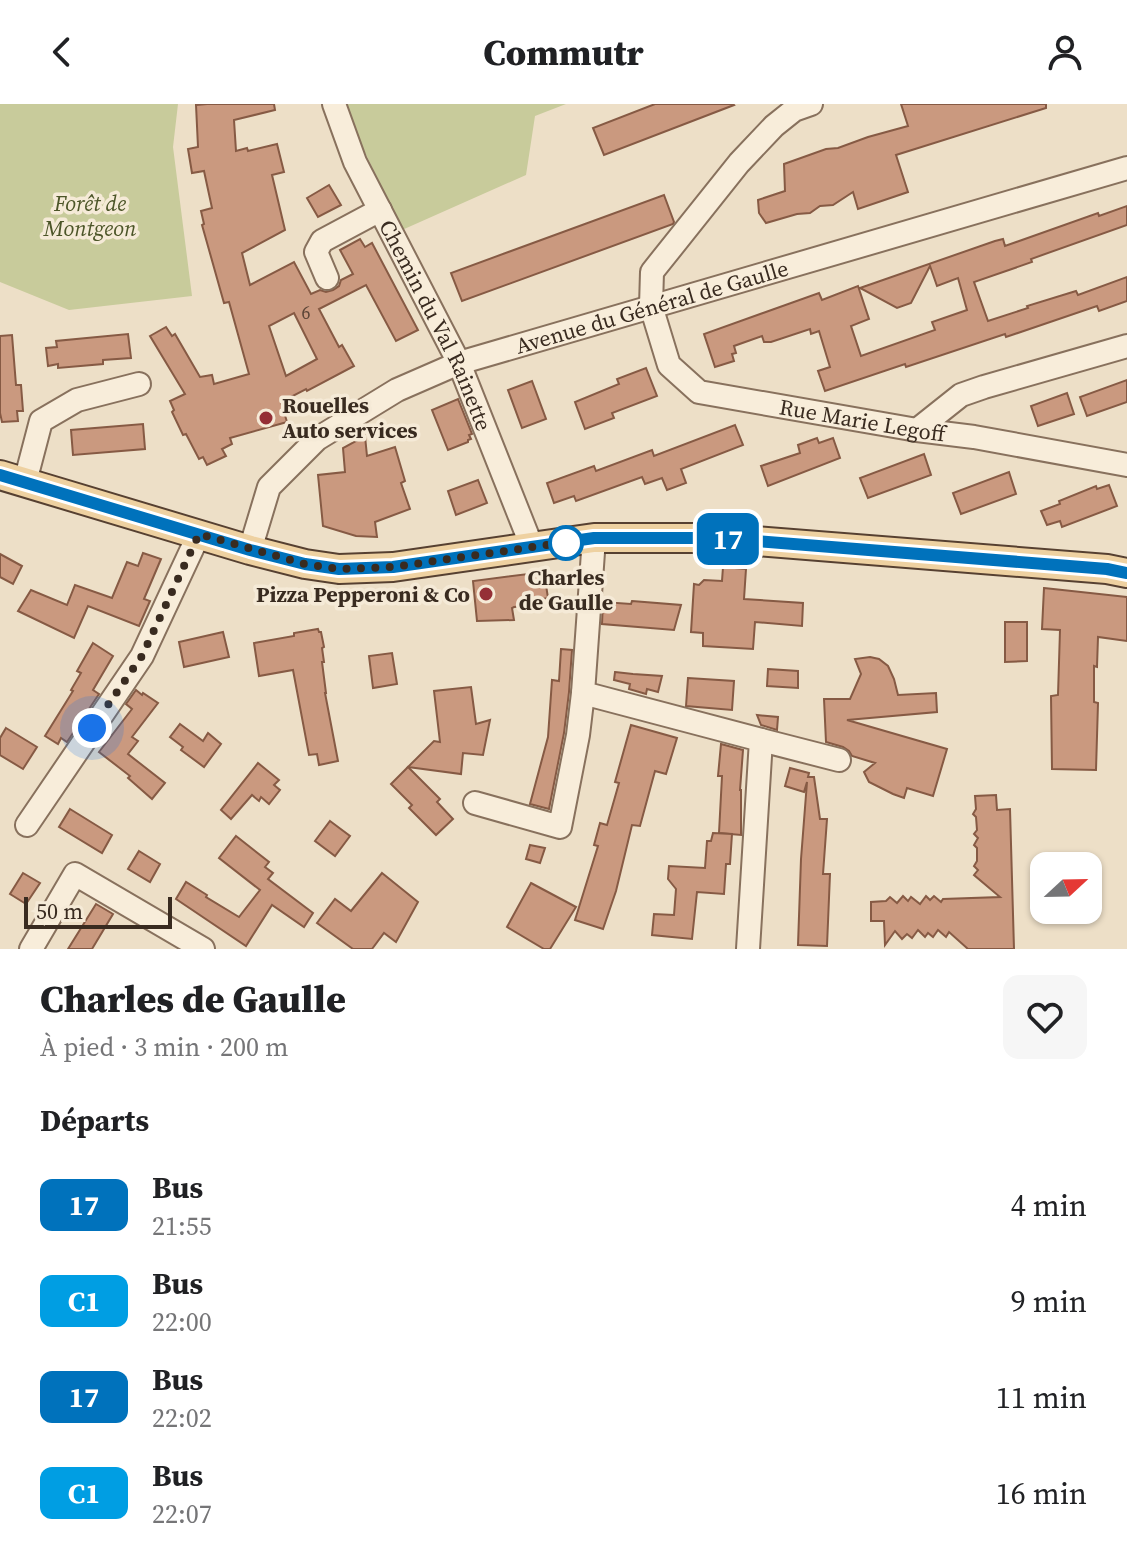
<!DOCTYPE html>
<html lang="fr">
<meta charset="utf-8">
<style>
:root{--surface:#fff;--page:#f6f6f6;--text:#202124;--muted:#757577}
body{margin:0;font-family:"Source Serif 4",serif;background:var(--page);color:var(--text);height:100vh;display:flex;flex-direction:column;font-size:30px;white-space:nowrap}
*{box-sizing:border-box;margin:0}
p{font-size:26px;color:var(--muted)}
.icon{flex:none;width:44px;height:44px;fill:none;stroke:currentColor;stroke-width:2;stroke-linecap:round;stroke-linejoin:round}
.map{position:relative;height:845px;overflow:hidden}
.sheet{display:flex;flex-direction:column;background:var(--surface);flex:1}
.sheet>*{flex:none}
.badge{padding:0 16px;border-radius:12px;font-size:28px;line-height:52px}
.needle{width:52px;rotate:68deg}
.tools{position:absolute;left:1030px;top:748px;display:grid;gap:16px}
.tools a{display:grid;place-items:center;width:72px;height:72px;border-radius:16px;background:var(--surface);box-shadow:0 2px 6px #0004;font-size:40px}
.scale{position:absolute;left:24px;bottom:20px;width:148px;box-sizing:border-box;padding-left:8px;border:4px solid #392b20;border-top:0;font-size:22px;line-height:28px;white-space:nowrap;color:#392b20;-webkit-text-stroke:6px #f5ead7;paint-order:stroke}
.you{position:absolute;width:40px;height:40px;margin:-20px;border:6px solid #fff;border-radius:50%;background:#1a73e8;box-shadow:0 0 0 12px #1a73e833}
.map>.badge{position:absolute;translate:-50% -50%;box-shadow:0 0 0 4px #fff}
h2{padding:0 40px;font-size:30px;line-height:72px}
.round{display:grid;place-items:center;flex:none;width:84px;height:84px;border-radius:16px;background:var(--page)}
.summary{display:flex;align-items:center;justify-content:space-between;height:136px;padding:0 40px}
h1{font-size:38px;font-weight:800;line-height:60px}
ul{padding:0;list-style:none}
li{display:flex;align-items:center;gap:24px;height:96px;padding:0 40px}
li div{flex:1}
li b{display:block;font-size:30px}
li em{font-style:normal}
li .badge{min-width:88px;font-weight:700;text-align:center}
header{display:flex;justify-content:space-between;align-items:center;height:104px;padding:0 40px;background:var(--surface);font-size:36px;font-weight:800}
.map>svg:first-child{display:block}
</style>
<header><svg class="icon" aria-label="back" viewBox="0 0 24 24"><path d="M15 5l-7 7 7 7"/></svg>Commutr<svg class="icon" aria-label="person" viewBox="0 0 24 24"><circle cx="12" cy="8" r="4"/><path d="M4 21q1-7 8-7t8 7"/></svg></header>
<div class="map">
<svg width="1127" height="845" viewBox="0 0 1127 845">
<rect width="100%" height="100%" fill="#eddfc7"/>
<!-- green -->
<g fill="#c8cb9b">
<path d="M0,0H178L173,43L192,192L69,206L0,178Z"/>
<path d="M342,0H566L535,12L526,71L402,126Z"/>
</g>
<!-- building -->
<g fill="#ca997f" stroke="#865a44" stroke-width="2" fill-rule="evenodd">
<path d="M207,0H274L275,6L234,16L236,47L247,44L248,47L277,40L284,68L272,71L285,126L242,149L250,181L294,158L311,190L320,186L326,188L333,186L339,182L341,176L353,170L340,146L360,135L365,143L372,139L418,226L396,237L366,181L319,205L339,243L342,241L354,262L307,287L306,285L281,298L287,318L230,334L232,340L222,345L226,352L207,361L203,353L199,355L186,330L183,331L172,308L174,306L170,297L185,290L150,232L166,223L172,232L175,230L200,273L212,271L214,280L249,270L229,198L224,199L202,121L204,120L201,107L212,104L204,67L192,69L188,45L198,43L196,1ZM294,209L317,255L286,272L269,222Z"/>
<path d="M655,0H733L734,1L604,51L593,24Z"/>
<path d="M901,0H1046V4L896,51L908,88L858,105L853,88L833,101L820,102L810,109L797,110L766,119L759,109L758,96L785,87L784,60L826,45L838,44L868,33L908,22Z"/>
<path d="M329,81L341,101L318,113L307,94Z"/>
<path d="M664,91L674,118L673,120L462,197L451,169Z"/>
<path d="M1127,102V121L1031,155L1032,158L974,178L988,217L1028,204L1027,202L1076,187L1078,191L1127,173V197L1099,207L1097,202L1006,233L1005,230L906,263L905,260L825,287L818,267L830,263L819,227L811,230L810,225L771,238H764L762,232L734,242L736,249L732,250L734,257L715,263L704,230L819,189L822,196L858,182L869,215L851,222L861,252L935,226L932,218L967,206L958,174L937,182L930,162L911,199L897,204L860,184L995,137L1003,135L1005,142L1098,109L1099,112Z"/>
<path d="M128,230L131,254L103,256V260L58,264V260L48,262L46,244L57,243L56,237Z"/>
<path d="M12,231L16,281H21L23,307H17L18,317L2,318L0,309V232Z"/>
<path d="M646,264L657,292L612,309L614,314L585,325L575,298L619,280L617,275Z"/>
<path d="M1127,276V298L1087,312L1080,293Z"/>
<path d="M532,277L546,315L522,324L508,286Z"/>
<path d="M1067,289L1074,310L1038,322L1031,302Z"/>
<path d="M458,295L472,330L469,331L471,335L468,336V338L448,346L432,306Z"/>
<path d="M143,320L145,345L73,351L71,326Z"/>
<path d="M735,321L743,341L681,365L686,379L667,386L662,374L645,380L642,373L576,397L574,392L554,399L547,379L594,362L596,367L652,346L654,352Z"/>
<path d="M365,332L367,352L395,343L405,377L401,379L410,405L375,418L377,433L356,432L323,422L318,371L345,368L343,344Z"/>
<path d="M817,334L819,339L833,334L840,354L768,382L761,362L800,349L798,341Z"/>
<path d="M924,350L931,371L868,394L860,374Z"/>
<path d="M1009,368L1016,390L961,410L953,389Z"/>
<path d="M478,376L487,399L456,411L448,387Z"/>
<path d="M1109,381L1117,402L1062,423L1060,417L1047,421L1041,407L1060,400L1059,397L1096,382L1097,385Z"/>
<path d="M143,449L161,455L144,495L150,497L139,522L88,502L74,534L18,507L31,486L67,501L75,481L112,494L127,458L138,462Z"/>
<path d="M0,450L22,462L13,480L0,473Z"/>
<path d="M723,463L746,465L744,495L803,499L802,522L755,518L753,545L703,542V529L691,528L694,480L699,481L704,476L722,477Z"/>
<path d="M544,468L548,494L529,497L530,502L514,503L512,504L514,516L477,517L473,477Z"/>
<path d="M1044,484L1127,493V537L1098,533L1097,563L1094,562V598L1098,599L1096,666L1052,665L1051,592L1058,591L1060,526L1042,525Z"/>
<path d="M632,497L681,501L674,526L602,520L603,498L631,500Z"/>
<path d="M1005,518H1027V557L1005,558Z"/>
<path d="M318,525L319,528H321L324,543L322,544L324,558H322L326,589H325L338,657L319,661L317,650L309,651L293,566L259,572L254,539L294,532V529Z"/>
<path d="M223,528L229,553L184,563L179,538Z"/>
<path d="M93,539L113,552L93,586L99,590L67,638L61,634L58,640L45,632L73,587L71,586L81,569L77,567Z"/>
<path d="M561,545L572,546L569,588L564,629L549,705L530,700L548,633L552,576L559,577Z"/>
<path d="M392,549L397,580L373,584L369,552Z"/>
<path d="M870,553L879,555L888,562L894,575L898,591L936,589L937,608L847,616L947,645L933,692L907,684L904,694L893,690L869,678L864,668L875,659L852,652L849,647L843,643L826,638L824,595H850L861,570L855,555Z"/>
<path d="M768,565L798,567V584L767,582Z"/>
<path d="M615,568L633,570L662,572L658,588L647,585L646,590L629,585L630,580L614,576Z"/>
<path d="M688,574L734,577L732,606L686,602Z"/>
<path d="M471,583L476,620L490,616L483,651L463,649L461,670L408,663L434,637L440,638L434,587Z"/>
<path d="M136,586L142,591L143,589L158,599L132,633L138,637L128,650L165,679L152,695L128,674L130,672L99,648L132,605L126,600Z"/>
<path d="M757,611L778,613L777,626L761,621Z"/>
<path d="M180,620L203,637L208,629L221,640L204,663L181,646L183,643L170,633Z"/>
<path d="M631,621L677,634L666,670L655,667L640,722L632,721L616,787L603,825L575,816L598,742L594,741L600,719L607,721L619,679L615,678Z"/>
<path d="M6,624L37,643L23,665L0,651V634Z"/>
<path d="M721,640L743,646L740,686H741V731L719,729L722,672H718Z"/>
<path d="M258,659L279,676L274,681L280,686L269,700L261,693L259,697L252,691L231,715L221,706Z"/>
<path d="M408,663L440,695L437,698L453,715L436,731L409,704L412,701L391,680Z"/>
<path d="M790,664L809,669L808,673H814L820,715H827L823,770H830L827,842L798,841L801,755L807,678L804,688L785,682Z"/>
<path d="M996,691L997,706L1010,705L1014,845H968L949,828L946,833L938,826L933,833L928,829L925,833L918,826L912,834L907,830L902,835L895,827L885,841L884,817H871V798L886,797L890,793L897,799L903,792L908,797L911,793L920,800L926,792L930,796L934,792L941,798L943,795L1000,793L974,771L978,766L974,762L977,757V744L974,741L978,734L974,730L977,726L976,713L973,710L976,705L975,692Z"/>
<path d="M70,705L112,731L102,749L59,723Z"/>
<path d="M330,717L350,732L335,752L315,737Z"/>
<path d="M713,729L732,730L730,760H726L724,790L697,788L692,835L652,831L654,810L674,811L676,785L668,775L669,762L705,764L707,737H711Z"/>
<path d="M236,732L269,758L265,763L273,769L268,775L313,809L304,823L272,801L246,842L176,795L186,778L207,791L206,793L239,813L260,786L219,754Z"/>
<path d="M530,741L545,744L540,759L526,755Z"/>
<path d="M139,747L160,760L150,778L128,765Z"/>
<path d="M23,769L40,779L26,800L10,790Z"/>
<path d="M382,769L418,798L396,838L384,829L372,845H353L317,819L335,795L351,807Z"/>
<path d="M531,779L576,803L550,845H544L507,823Z"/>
<path d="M96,800L113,810L92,845H68Z"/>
</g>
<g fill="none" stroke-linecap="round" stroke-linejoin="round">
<defs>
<g id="minor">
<path id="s1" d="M334,0L355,58L459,259L532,443"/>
<path id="s2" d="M811,0L794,6L774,22L739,59L652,168L651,202L669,261L699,288L917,326L974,333L1127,361"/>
<path d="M327,174L316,148L322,137L380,106"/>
<path d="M917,326L961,291L984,283L1127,242"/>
<path d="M25,378L41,317L77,296L139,280"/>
<path d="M594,434L583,589L761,636L748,845"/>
<path id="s3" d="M250,446L269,383L317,335L397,286L459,259L1127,64"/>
<path d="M761,636L839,656"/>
<path d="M475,699L560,723L578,631L583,589"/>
<path d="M27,721L142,552L199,430"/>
<path d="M31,845L75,770L203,845"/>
</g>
<path id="major" d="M0,371L250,446L305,460L339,465L393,463L594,434H719L1107,465L1127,469"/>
</defs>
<!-- minor casing -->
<use href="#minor" stroke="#88715d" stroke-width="26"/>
<!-- major casing -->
<use href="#major" stroke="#564031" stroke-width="32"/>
<!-- minor -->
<use href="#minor" stroke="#f8edda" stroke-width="22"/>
<!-- major -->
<use href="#major" stroke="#eed1a1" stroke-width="28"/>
</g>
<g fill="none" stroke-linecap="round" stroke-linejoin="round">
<defs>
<path id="line" d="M0,371L250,446L305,460L339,465L393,463L594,434H719L1107,465L1127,469"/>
</defs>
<!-- line casing -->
<use href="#line" stroke="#fff" stroke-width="18"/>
<!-- line -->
<use href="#line" stroke="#0072bc" stroke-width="12"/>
<!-- walk -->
<path stroke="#392b20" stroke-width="8" stroke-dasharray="0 14.4" d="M92,624L142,552L199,430L305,460L339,465L393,463L568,438L566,439"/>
</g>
<!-- markers -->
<g fill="#952f36" stroke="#f5ead7" stroke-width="3">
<circle cx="266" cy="314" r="8"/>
<circle cx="486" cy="490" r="8"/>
</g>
<circle fill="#fff" stroke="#0072bc" stroke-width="4" cx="566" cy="439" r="16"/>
<g text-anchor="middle" stroke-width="7" stroke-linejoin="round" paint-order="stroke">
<!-- number labels -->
<g font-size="18" fill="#5d4638">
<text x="306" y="215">6</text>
</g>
<!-- park labels -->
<g font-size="22" font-style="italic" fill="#4c5528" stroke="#f5ead7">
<text x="90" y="107">Forêt de<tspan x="90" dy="25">Montgeon</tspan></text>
</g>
<!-- street labels -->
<g font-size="22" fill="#392b20" stroke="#f5ead7">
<text dy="8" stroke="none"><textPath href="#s3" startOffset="496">Avenue du Général de Gaulle</textPath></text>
<text dy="8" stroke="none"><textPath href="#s1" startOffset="244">Chemin du Val Rainette</textPath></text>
<text dy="8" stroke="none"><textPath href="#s2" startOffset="536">Rue Marie Legoff</textPath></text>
</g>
<!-- poi labels -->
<g font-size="22" font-weight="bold" fill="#392b20" stroke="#f5ead7" text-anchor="start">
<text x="282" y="309">Rouelles<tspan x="282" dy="25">Auto services</tspan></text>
<text x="470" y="498" text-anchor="end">Pizza Pepperoni &amp; Co</text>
</g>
<!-- stop labels -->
<g font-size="22" font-weight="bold" fill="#392b20" stroke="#f5ead7">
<text x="566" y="481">Charles<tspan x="566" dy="25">de Gaulle</tspan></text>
</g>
</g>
</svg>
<div class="tools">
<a><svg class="needle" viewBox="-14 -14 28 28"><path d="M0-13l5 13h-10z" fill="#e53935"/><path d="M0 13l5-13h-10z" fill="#757577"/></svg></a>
</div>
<div class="scale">50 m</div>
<div class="you" style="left:92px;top:624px"></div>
<b class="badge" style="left:728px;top:435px;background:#0072bc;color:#fff">17</b>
</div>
<section class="sheet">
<div class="summary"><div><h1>Charles de Gaulle</h1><p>À pied · 3 min · 200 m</p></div><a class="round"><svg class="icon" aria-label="heart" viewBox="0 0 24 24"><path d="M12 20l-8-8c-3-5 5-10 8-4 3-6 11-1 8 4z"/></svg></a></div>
<h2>Départs</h2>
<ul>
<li><span class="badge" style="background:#0072bc;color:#fff">17</span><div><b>Bus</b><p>21:55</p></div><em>4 min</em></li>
<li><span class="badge" style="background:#009ee3;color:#fff">C1</span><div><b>Bus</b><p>22:00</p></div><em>9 min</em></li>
<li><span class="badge" style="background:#0072bc;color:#fff">17</span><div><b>Bus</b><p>22:02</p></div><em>11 min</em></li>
<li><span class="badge" style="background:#009ee3;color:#fff">C1</span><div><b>Bus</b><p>22:07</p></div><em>16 min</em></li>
</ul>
</section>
